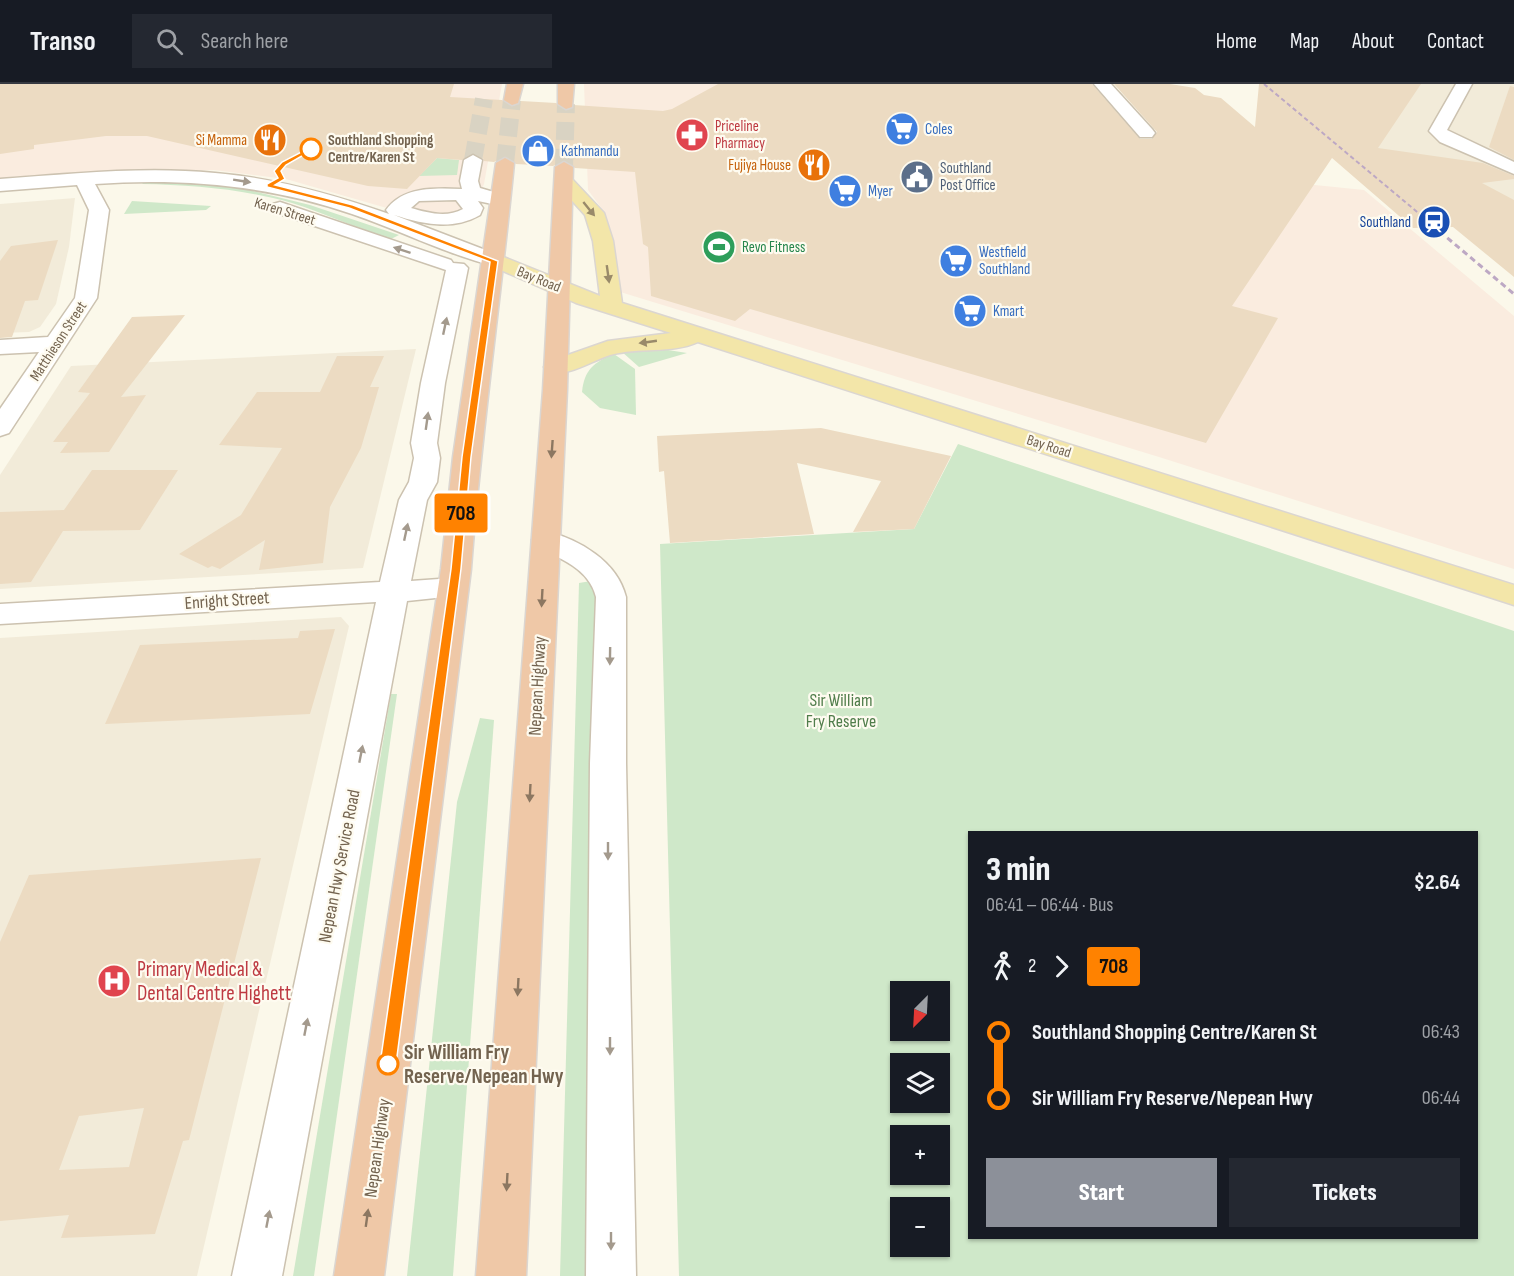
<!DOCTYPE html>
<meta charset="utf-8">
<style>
:root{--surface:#171b24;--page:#242831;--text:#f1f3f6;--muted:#9ea1a6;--line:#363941;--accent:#8c9099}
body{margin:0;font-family:"Sofia Sans Condensed",sans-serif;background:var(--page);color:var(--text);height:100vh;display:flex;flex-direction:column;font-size:22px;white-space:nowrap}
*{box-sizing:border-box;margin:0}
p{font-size:20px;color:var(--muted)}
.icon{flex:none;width:33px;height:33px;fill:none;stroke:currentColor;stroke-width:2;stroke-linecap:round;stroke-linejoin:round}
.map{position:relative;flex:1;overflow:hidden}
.side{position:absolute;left:968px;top:747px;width:510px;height:408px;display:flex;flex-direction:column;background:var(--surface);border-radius:0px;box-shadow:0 2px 4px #0004}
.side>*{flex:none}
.badge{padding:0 12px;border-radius:4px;font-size:21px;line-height:39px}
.needle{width:39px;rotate:204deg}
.fabs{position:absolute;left:890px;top:897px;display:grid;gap:12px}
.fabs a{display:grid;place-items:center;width:60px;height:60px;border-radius:0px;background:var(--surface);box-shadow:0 2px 4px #0004;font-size:30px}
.map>.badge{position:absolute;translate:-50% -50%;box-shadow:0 0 0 3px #fff}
.legs{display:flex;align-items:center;gap:9px;height:66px;padding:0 18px;font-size:20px}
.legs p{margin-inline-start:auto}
.overview{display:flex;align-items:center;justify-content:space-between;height:102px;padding:0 18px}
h1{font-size:33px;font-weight:800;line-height:45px}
.primary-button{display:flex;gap:12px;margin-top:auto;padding:12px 18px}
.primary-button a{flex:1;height:69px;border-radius:0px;background:var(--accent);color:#fff;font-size:24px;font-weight:800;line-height:69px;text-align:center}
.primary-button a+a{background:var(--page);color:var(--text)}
ul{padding:0 18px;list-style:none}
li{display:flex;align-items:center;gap:21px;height:66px;font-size:22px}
li i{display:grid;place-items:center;width:9px;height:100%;margin:0 8px;background:currentColor}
li i::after{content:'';width:15px;height:15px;margin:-8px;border:4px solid;border-radius:50%;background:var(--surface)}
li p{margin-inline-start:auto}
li:first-child i{background:linear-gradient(#0000 50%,currentColor 0)}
li:last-child i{background:linear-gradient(currentColor 50%,#0000 0)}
header{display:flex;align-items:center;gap:36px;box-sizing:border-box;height:84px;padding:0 30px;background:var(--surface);border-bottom:2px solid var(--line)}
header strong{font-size:28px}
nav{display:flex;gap:33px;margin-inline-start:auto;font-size:21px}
.search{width:420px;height:54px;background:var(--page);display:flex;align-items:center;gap:15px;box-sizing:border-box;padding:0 21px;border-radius:0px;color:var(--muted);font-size:22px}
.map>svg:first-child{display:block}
</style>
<header>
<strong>Transo</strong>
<div class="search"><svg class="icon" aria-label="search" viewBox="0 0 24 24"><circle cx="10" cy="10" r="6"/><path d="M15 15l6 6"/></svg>Search here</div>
<nav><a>Home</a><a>Map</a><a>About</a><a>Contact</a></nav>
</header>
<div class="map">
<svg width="1514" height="1192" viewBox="0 0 1514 1192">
<rect width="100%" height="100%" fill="#fbf8ea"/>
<!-- residential -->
<g fill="#f2ebd9">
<path d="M1289,0H1514V181Z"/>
<path d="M75,114L69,163L56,220L40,243L29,248L0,249V120Z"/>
<path d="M416,265L363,484L0,505V391L71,282Z"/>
<path d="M341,533L349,542L197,1192H0V554Z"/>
</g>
<!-- commercial -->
<g fill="#faecdf">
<path d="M0,0H502L484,100L473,124L464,133L411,131L286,95L214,86L0,95Z"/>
<path d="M584,0H896L1060,48L1315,101L1364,106L1514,232V485L1159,373L617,207L612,154L602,125L588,106Z"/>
</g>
<!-- green -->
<g fill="#cfe8c9" fill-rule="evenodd">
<path d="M437,74L459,76L457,91L419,92Z"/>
<path d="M146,96L224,100L310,121L399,151L391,155C357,145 325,129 292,119C243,105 193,101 142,100Z"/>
<path d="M132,117L211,122L206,126L124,130Z"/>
<path d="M649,263L687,269L639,283L621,267Z"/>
<path d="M614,270L635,285L636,331L600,324L582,308C584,286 594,278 614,270Z"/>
<path d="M958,360L1514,547V1192H679L660,460L914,445ZM969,748H1476V1154H969ZM900,908H939V946H900ZM900,980H939V1018H900ZM900,1052H939V1090H900ZM900,1124H939V1162H900Z"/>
<path d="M591,497L597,514L592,1192H560L579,499Z"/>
<path d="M391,610H397L314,1192H293Z"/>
<path d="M480,634L494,636L453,1192H407L457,718Z"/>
</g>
<!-- building -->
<g fill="#ecdbc2" fill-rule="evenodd">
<path d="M0,0H454L450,13L502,16L511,23L519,21L521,17L556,19L567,27L573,25L574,21L663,27L672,25L718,0H1092L1140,55H1152L1157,48L1114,0H1170L1195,4L1204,11L1221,14L1255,43L1259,0H1421L1378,64L1483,79L1514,92V95L1482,99L1514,116V193L1453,143L1413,144L1332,74L1232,222L1278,234L1206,359L750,225L735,237L651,212L648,163L643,160L635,88L575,84L565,76L553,82L516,80L506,72L494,78L484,77L483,74L472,69L462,76L437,74L407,105L368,102L147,52H106L34,61V65L0,70Z"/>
<path d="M1510,2L1514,3V76L1489,63Z"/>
<path d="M58,156L38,216L25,217L12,253L0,254V177L11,162Z"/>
<path d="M185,231L121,313L146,311L109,368L60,369L68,358H53L90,309L78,308L132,233Z"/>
<path d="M337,272H384L370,303H379L361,364L330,423L323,479L259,486L265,456L220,485L212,482L208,484L179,470L241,431L282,364L219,361L257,308H320Z"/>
<path d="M821,344L951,372L914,445L853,448L881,397L797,379L814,450L670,459L664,387L659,388L657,352Z"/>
<path d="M92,386H178L140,446L63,447L31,498L0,500V428L64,426Z"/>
<path d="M335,545L310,630L105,640L140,561L298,554L300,547Z"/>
<path d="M261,774L189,1056L183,1057L155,1150L61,1154L69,1131L0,1137V858L29,791ZM144,1024L129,1083L59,1086L79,1032Z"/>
</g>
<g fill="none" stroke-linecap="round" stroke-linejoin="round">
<!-- minor-tunnel -->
<path stroke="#d9d3c3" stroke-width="18" stroke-dasharray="18 9" stroke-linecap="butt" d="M473,76L484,15"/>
<!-- highway-tunnel -->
<g stroke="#d9d3c3" stroke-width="18" stroke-dasharray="18 9" stroke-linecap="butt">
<path d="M505,79L512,16"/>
<path d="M564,83L566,20"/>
</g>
<defs>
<g id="minor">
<path d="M1094,0H1111L1152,45L1155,49L1152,53H1140Z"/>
<path d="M1456,0H1472L1447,46L1514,78V90L1440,58L1429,47Z"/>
<path d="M473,71L482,76L478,97L480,104L504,111L507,115L504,119L497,121L478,117L483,124L480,131C452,147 423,140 394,131L501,172L504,176L501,180L494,182C446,170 399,146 352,130C268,101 183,94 95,100L109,126L97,214L9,349L0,352V325L39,268L0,270V256L48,253L75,214L89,126L77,101L0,107V95C71,90 144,82 215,89C275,94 332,110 389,130L386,126C403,102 435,104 462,105L460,97L464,76ZM456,116L463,125C447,134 428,129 411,124L419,117Z"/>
<path d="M280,118L451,176L453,179L464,180L468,184L445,299L437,359L440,374L437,398L427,416L411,497L453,494L464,497L468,504L464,511L407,517L282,1192H232L376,518L0,540V520L380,498L399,416L409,398L414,374L411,359L421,299L446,186L273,128L270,124L273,120Z"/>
<path d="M546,447C580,456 617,477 626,513V679L636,1192H586L590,679L596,513C589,484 560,475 536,462L532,456L536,450Z"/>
</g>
<path id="major" d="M565,93L572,95L604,129L613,157L622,219L1514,501V521L698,258C672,270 638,263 610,271C591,277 568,293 548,288L544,283L548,278L608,257L671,249L576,219L487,180L484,176L487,172H501L600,212L593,157L585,131L556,99Z"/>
<g id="highway">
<path d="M507,0H523L518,19L512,21L504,16Z"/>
<path d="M558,0H574L572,23L566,25L558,20Z"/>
<path d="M505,74L514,79C501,215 481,349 471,485L384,1192H334L441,485L453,373L496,79Z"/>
<path d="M564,78L573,83L567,306L526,1192H476L543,306L555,83Z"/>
</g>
</defs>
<!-- minor casing -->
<use href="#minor" stroke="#ccc2b0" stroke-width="3"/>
<!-- major casing -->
<use href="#major" stroke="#dbd6d1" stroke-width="3"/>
<!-- highway casing -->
<use href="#highway" stroke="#dbd6d1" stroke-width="3"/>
<!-- minor -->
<use href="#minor" fill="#fff" fill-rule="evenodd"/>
<!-- major -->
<use href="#major" fill="#f3e6a9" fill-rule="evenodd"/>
<!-- highway -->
<use href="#highway" fill="#efc8a7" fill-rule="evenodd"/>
<!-- rail-far1 -->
<path stroke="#bda8c4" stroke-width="2" stroke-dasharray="4.5 3" stroke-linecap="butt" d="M1264,0L1434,142"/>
<!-- rail -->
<path stroke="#bda8c4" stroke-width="3" stroke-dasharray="6 4" stroke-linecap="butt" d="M1432,141L1514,210"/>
</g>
<!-- one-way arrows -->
<defs><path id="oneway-solid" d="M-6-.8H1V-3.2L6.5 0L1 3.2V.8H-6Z" transform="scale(1.5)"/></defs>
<g fill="#a49a8d">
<use href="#oneway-solid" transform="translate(242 97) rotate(9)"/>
<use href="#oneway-solid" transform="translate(402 166) rotate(-162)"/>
<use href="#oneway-solid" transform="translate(445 242) rotate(-78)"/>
<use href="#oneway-solid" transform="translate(427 337) rotate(-82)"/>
<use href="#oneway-solid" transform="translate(406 448) rotate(-78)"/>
<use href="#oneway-solid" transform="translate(610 572) rotate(91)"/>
<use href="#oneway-solid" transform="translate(361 670) rotate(-79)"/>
<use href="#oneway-solid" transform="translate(608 767) rotate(90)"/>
<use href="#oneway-solid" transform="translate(306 943) rotate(-79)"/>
<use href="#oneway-solid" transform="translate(610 962) rotate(90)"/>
<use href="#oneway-solid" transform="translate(268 1135) rotate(-79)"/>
<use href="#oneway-solid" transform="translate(611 1157) rotate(90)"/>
</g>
<g fill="#998a6a">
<use href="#oneway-solid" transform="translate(589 125) rotate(51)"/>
<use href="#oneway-solid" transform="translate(608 190) rotate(82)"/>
<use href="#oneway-solid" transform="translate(648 258) rotate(172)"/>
</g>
<g fill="#8c7761">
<use href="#oneway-solid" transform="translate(552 365) rotate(94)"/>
<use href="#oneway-solid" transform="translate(542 514) rotate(93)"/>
<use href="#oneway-solid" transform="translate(530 709) rotate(93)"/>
<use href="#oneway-solid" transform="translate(518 903) rotate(93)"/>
<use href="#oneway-solid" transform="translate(507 1098) rotate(93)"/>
<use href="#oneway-solid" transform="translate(367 1134) rotate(-82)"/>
</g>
<!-- line-1 -->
<path fill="#ff8200" stroke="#fff" stroke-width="1.5" d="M309,64L314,65L286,81L281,87L285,95L275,101L353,121L498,177L471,373L461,485L396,980L394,985L388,988L383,985L380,980L451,485L462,373L490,178L349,124L267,103V100L278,94L274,87L282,78Z"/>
<!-- icons -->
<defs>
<symbol id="supermarket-disc" viewBox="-11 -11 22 22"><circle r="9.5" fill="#3f7fe0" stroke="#fefbf0"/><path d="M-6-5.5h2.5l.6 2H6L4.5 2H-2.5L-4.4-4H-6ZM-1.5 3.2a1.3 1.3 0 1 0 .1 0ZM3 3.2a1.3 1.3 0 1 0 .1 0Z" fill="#fff"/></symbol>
<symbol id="pharmacy-disc" viewBox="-11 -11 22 22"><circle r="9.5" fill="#e0444e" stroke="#fefbf0"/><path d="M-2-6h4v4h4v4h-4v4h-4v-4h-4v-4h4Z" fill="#fff"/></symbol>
<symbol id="restaurant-disc" viewBox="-11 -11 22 22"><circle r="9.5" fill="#e8710a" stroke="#fefbf0"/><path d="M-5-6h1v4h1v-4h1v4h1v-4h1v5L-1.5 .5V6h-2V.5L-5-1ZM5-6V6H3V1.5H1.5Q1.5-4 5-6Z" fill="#fff"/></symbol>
<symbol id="shop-disc" viewBox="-11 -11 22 22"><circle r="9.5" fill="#3f7fe0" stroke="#fefbf0"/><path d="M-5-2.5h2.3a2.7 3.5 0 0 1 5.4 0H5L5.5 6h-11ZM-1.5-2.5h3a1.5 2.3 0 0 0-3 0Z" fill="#fff"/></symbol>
<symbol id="civic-disc" viewBox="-11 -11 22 22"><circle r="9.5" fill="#5c6f8a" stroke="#fefbf0"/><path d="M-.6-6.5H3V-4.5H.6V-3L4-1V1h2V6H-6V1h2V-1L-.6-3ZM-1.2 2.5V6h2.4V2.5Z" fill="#fff"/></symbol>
<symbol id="station-disc" viewBox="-11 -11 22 22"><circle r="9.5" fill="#1a4fb4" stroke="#fefbf0"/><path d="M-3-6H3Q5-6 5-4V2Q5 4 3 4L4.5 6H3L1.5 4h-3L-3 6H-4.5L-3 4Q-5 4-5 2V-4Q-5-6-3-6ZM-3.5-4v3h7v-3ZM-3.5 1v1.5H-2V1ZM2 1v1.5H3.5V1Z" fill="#fff"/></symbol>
<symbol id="stadium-disc" viewBox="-11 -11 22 22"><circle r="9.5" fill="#2e9e5b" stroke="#fefbf0"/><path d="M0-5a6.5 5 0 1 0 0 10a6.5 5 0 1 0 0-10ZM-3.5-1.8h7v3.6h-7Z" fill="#fff"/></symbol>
<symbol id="hospital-disc" viewBox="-11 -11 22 22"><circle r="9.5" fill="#e0444e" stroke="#fefbf0"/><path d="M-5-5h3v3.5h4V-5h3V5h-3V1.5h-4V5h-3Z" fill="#fff"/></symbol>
</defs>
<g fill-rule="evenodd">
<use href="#supermarket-disc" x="883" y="26" width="38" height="38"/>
<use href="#pharmacy-disc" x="673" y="32" width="38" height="38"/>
<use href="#restaurant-disc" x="251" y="37" width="38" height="38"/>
<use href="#shop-disc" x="519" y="48" width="38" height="38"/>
<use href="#restaurant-disc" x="795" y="62" width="38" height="38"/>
<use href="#civic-disc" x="898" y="74" width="38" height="38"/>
<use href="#supermarket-disc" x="826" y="88" width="38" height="38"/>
<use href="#station-disc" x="1415" y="119" width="38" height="38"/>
<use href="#stadium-disc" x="700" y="144" width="38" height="38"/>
<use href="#supermarket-disc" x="937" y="158" width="38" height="38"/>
<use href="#supermarket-disc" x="951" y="208" width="38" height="38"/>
<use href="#hospital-disc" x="95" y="878" width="38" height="38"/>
</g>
<!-- markers -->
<g fill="#fff" stroke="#ff8200" stroke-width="3">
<circle cx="311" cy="65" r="10"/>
<circle cx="388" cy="980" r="10"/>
</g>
<g text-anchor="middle" stroke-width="4.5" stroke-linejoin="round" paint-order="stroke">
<!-- far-health labels -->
<g font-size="15" fill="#be3a42" stroke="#fefbf0" text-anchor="start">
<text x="715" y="47">Priceline<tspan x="715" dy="17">Pharmacy</tspan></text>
</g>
<!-- far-shop labels -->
<g font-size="15" fill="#366cbe" stroke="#fefbf0" text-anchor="start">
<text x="925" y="50">Coles</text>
<text x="561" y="72">Kathmandu</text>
<text x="868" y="112">Myer</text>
<text x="979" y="173">Westfield<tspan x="979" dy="17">Southland</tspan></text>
<text x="993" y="232">Kmart</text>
</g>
<!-- far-food labels -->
<g font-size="15" fill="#c56008" stroke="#fefbf0" text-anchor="end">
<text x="247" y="61">Si Mamma</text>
<text x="791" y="86">Fujiya House</text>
</g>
<!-- far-stop labels -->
<g font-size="15" font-weight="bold" fill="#73634f" stroke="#fefbf0" text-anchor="start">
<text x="328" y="61">Southland Shopping<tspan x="328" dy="17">Centre/Karen St</tspan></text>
</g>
<!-- far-service labels -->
<g font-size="15" fill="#4e5e75" stroke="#fefbf0" text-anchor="start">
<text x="940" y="89">Southland<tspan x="940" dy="17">Post Office</tspan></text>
</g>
<!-- far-street labels -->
<g font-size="15" fill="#73634f" stroke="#fefbf0">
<text transform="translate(285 127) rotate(17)" y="5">Karen Street</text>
<text transform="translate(539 195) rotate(22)" y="5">Bay Road</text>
<text transform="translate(58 257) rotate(-57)" y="5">Matthieson Street</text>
<text transform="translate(1049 362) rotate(18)" y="5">Bay Road</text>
</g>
<!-- far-transit labels -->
<g font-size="15" fill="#164399" stroke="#fefbf0" text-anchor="end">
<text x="1411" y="143">Southland</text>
</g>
<!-- far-leisure labels -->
<g font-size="15" fill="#27864d" stroke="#fefbf0" text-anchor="start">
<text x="742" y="168">Revo Fitness</text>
</g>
<!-- street labels -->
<g font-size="18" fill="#73634f" stroke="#fefbf0">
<text transform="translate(227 516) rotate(-4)" y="6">Enright Street</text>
<text transform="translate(537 602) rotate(-87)" y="6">Nepean Highway</text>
<text transform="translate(339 782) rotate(-79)" y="6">Nepean Hwy Service Road</text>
<text transform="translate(377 1064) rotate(-82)" y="6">Nepean Highway</text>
</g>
<!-- park labels -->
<g font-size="18" fill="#507d4b" stroke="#fefbf0">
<text x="841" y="622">Sir William<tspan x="841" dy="21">Fry Reserve</tspan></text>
</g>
<!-- near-health labels -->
<g font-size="21" fill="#be3a42" stroke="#fefbf0" text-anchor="start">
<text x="137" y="892">Primary Medical &amp;<tspan x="137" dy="24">Dental Centre Highett</tspan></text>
</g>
<!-- near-stop labels -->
<g font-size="21" font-weight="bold" fill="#73634f" stroke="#fefbf0" text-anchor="start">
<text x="404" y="975">Sir William Fry<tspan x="404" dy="24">Reserve/Nepean Hwy</tspan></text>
</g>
</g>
</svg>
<div class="fabs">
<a><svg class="needle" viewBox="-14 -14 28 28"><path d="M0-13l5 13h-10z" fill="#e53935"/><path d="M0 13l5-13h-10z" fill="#9ea1a6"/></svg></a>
<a><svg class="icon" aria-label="layers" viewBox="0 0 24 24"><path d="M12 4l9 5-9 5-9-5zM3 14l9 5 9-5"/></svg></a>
<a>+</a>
<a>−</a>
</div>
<b class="badge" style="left:461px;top:429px;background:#ff8200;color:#111">708</b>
<section class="side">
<div class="overview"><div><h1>3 min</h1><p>06:41 – 06:44 · Bus</p></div><b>$2.64</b></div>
<div class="legs"><svg class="icon" aria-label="walk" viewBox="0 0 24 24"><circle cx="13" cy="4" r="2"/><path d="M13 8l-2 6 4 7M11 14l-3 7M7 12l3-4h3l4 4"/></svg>2<svg class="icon" aria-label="forward" viewBox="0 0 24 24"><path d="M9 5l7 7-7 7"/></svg><b class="badge" style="background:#ff8200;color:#111">708</b></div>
<ul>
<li><i style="color:#ff8200"></i><b>Southland Shopping Centre/Karen St</b><p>06:43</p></li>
<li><i style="color:#ff8200"></i><b>Sir William Fry Reserve/Nepean Hwy</b><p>06:44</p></li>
</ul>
<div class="primary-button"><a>Start</a><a>Tickets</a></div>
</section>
</div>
